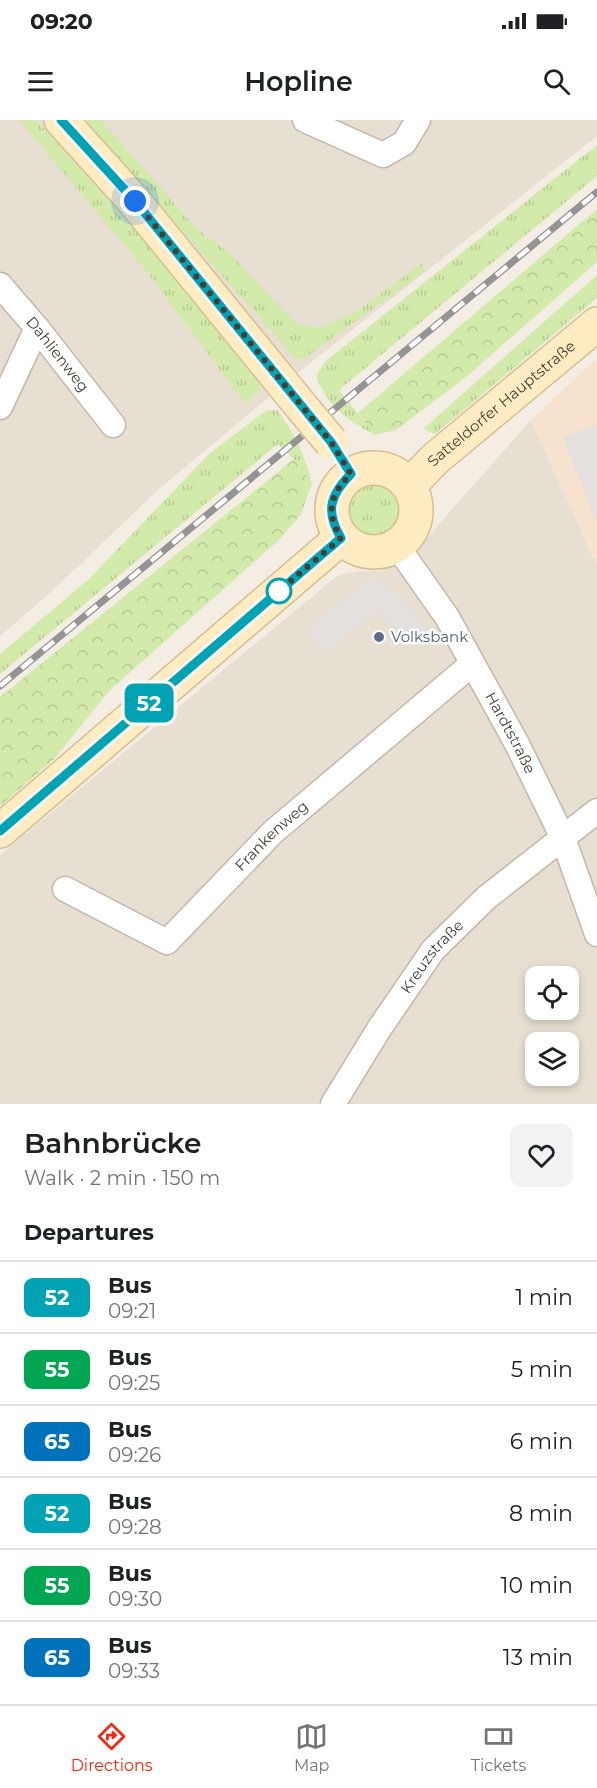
<!DOCTYPE html>
<meta charset="utf-8">
<style>
:root{--surface:#fff;--page:#f2f2f2;--text:#202124;--muted:#757577;--line:#e0e0e0;--accent:#ff220f}
body{margin:0;font-family:Montserrat,sans-serif;background:var(--page);color:var(--text);height:100vh;display:flex;flex-direction:column;font-size:22px;white-space:nowrap}
*{box-sizing:border-box;margin:0}
p{font-size:20px;color:var(--muted)}
.icon{flex:none;width:33px;height:33px;fill:none;stroke:currentColor;stroke-width:2;stroke-linecap:round;stroke-linejoin:round}
.map{position:relative;height:984px;overflow:hidden}
.details{display:flex;flex-direction:column;background:var(--surface);flex:1}
.details>*{flex:none}
.badge{padding:0 12px;border-radius:9px;font-size:21px;line-height:39px}
.buttons{position:absolute;left:525px;top:846px;display:grid;gap:12px}
.buttons a{display:grid;place-items:center;width:54px;height:54px;border-radius:12px;background:var(--surface);box-shadow:0 3px 9px #0003;font-size:30px}
.you{position:absolute;width:30px;height:30px;margin:-15px;border:4px solid #fff;border-radius:50%;background:#1a73e8;box-shadow:0 0 0 9px #1a73e833}
.map>.badge{position:absolute;translate:-50% -50%;box-shadow:0 0 0 3px #fff}
h2{padding:0 24px;font-size:22px;line-height:54px}
.round{display:grid;place-items:center;flex:none;width:63px;height:63px;border-radius:12px;background:var(--page)}
.headline{display:flex;align-items:center;justify-content:space-between;height:102px;padding:0 24px}
h1{font-size:28px;font-weight:600;line-height:45px}
ul{padding:0;list-style:none}
li{display:flex;align-items:center;gap:18px;height:72px;padding:0 24px;border-top:2px solid var(--line)}
li div{flex:1}
li b{display:block;font-size:22px}
li em{font-style:normal}
li .badge{min-width:66px;font-weight:700;text-align:center}
.status{display:flex;justify-content:space-between;align-items:center;height:42px;padding:0 30px;background:var(--surface);direction:ltr}
.status svg{height:16px;fill:currentColor}
header{display:flex;justify-content:space-between;align-items:center;height:78px;padding:0 24px;background:var(--surface);font-size:27px;font-weight:600}
.tab-bar{display:flex;justify-content:space-around;align-items:center;height:84px;border-top:2px solid var(--line);background:var(--surface);font-size:16px;color:var(--muted)}
.tab-bar a{display:grid;justify-items:center;gap:3px}
.tab-bar .on{color:var(--accent)}
.map>svg:first-child{display:block}
</style>
<div class="status"><b>09:20</b><svg viewBox="0 0 49 12"><path d="M0 12V9h3v3zM5 12V6h3v6zM10 12V3h3v9zM15 12V0h3v12zM26 1h20v11H26zM47 4h2v5h-2z"/></svg></div>
<header><svg class="icon" aria-label="menu" viewBox="0 0 24 24"><path d="M4 6h16M4 12h16M4 18h16"/></svg>Hopline<svg class="icon" aria-label="search" viewBox="0 0 24 24"><circle cx="10" cy="10" r="6"/><path d="M15 15l6 6"/></svg></header>
<div class="map">
<svg width="597" height="984" viewBox="0 0 597 984">
<defs>
<pattern id="grass-tufts" width="24" height="20" patternUnits="userSpaceOnUse" patternTransform="scale(1.5)"><rect width="24" height="20" fill="#d2eaaa"/><path d="M3 7l-1-3M5 7V3M7 7l1-3M15 17l-1-3M17 17v-4M19 17l1-3" fill="none" stroke="#b6ca93"/></pattern>
<pattern id="forest-crowns" width="20" height="18" patternUnits="userSpaceOnUse" patternTransform="scale(1.5)"><rect width="20" height="18" fill="#d2eaaa"/><path d="M2 6a3 3 0 1 1 6 0M12 15a3 3 0 1 1 6 0" fill="none" stroke="#b6ca93"/></pattern>
</defs>
<rect width="100%" height="100%" fill="#f3ede4"/>
<!-- residential -->
<g fill="#e7dfd2" fill-rule="evenodd">
<path d="M0,0H597V16L299,252L159,369L51,472L0,516Z"/>
<path d="M531,300L597,446V984H0V735L337,456L357,451H380L416,432L439,404ZM536,856H568V890H536ZM536,922H568V956H536Z"/>
</g>
<!-- commercial -->
<path fill="#f7e2cd" d="M597,238V446L531,300Z"/>
<!-- grass -->
<g fill="url(#grass-tufts)">
<path d="M19,0H36L137,111L251,242L257,255L260,269L246,285L147,152Z"/>
<path d="M88,0H101L198,110L227,131L295,203L320,208L357,191L422,143L425,151L303,239H296L86,2Z"/>
<path d="M597,25V56L339,270L375,315C353,303 334,292 322,269C320,265 316,261 317,256C318,251 324,244 327,240Z"/>
<path d="M597,155V178L435,314L423,309Z"/>
<path d="M267,290H277C295,313 305,336 312,364L294,339L278,324L0,554V534L88,460L210,333Z"/>
<circle cx="374" cy="390" r="26"/>
</g>
<!-- forest -->
<g fill="url(#forest-crowns)">
<path d="M597,89V142L466,257L396,310L375,315L358,293Z"/>
<path d="M294,339L312,364L301,394L280,419L110,570L54,639L0,686V577Z"/>
</g>
<!-- parking -->
<g fill="#e3e0dd">
<path d="M597,304V403L563,317Z"/>
<path d="M375,456L410,486L429,509L406,526L378,490L324,532L306,509Z"/>
</g>
<g fill="none" stroke-linecap="round" stroke-linejoin="round">
<defs>
<g id="street">
<path d="M305,0L383,35L404,23L418,0"/>
<path id="s1" d="M0,165L37,208L113,305"/>
<path d="M0,287L37,208"/>
<path id="s2" d="M397,426L447,497L517,624L563,718L597,814"/>
<path id="s3" d="M65,769L167,822L273,712L472,544"/>
<path id="s4" d="M333,984L379,909L433,830L486,778L597,691"/>
</g>
<g id="secondary">
<path d="M61,0L134,81L301,286"/>
<circle cx="374" cy="390" r="42"/>
<path id="s5" d="M409,366L435,339L597,204"/>
<path d="M0,711L341,418"/>
</g>
</defs>
<!-- street casing -->
<use href="#street" stroke="#c2b7a9" stroke-width="27"/>
<!-- secondary casing -->
<use href="#secondary" stroke="#d5bf91" stroke-width="36"/>
<!-- street -->
<use href="#street" stroke="#fff" stroke-width="24"/>
<!-- secondary -->
<use href="#secondary" stroke="#ffecc2" stroke-width="33"/>
<defs>
<path id="rail" d="M0,566L597,72"/>
</defs>
<!-- rail casing -->
<use href="#rail" stroke="#949494" stroke-width="7"/>
<!-- rail -->
<use href="#rail" stroke="#fff" stroke-width="4.5" stroke-dasharray="14" stroke-linecap="butt"/>
<defs>
<path id="secondary-bridge" d="M301,286L331,322"/>
</defs>
<!-- secondary-bridge casing -->
<use href="#secondary-bridge" stroke="#d5bf91" stroke-width="36" stroke-linecap="butt"/>
<!-- secondary-bridge -->
<use href="#secondary-bridge" stroke="#ffecc2" stroke-width="33"/>
</g>
<g fill="none" stroke-linecap="round" stroke-linejoin="round">
<defs>
<path id="line" d="M0,711L341,418C325,391 330,375 351,354L331,322L135,81L61,0"/>
</defs>
<!-- line casing -->
<use href="#line" stroke="#fff" stroke-width="14"/>
<!-- line -->
<use href="#line" stroke="#00a3b4" stroke-width="9"/>
<!-- walk -->
<path stroke="#453d34" stroke-width="6" stroke-dasharray="0 10.8" d="M135,81L331,322L351,354C330,375 325,391 341,418L279,471"/>
</g>
<!-- markers -->
<circle fill="#fff" stroke="#00a3b4" stroke-width="3" cx="279" cy="471" r="12"/>
<circle fill="#5c6f8a" stroke="#fff" stroke-width="2" cx="379" cy="517" r="6"/>
<g text-anchor="middle" stroke-width="5" stroke-linejoin="round" paint-order="stroke">
<!-- street labels -->
<g font-size="15" fill="#453d34" stroke="#fff">
<text dy="5" stroke="none"><textPath href="#s1" startOffset="90">Dahlienweg</textPath></text>
<text dy="5" stroke="none"><textPath href="#s5" startOffset="124">Satteldorfer Hauptstraße</textPath></text>
<text dy="5" stroke="none"><textPath href="#s2" startOffset="219">Hardtstraße</textPath></text>
<text dy="5" stroke="none"><textPath href="#s3" startOffset="264">Frankenweg</textPath></text>
<text dy="5" stroke="none"><textPath href="#s4" startOffset="178">Kreuzstraße</textPath></text>
</g>
<!-- service labels -->
<g font-size="15" fill="#4e5e75" stroke="#fff" text-anchor="start">
<text x="391" y="522">Volksbank</text>
</g>
</g>
</svg>
<div class="buttons">
<a><svg class="icon" aria-label="locate" viewBox="0 0 24 24"><circle cx="12" cy="12" r="6"/><path d="M12 2v4M12 18v4M2 12h4M18 12h4"/></svg></a>
<a><svg class="icon" aria-label="layers" viewBox="0 0 24 24"><path d="M12 4l9 5-9 5-9-5zM3 14l9 5 9-5"/></svg></a>
</div>
<div class="you" style="left:135px;top:81px"></div>
<b class="badge" style="left:149px;top:583px;background:#00a3b4;color:#fff">52</b>
</div>
<section class="details">
<div class="headline"><div><h1>Bahnbrücke</h1><p>Walk · 2 min · 150 m</p></div><a class="round"><svg class="icon" aria-label="heart" viewBox="0 0 24 24"><path d="M12 20l-8-8c-3-5 5-10 8-4 3-6 11-1 8 4z"/></svg></a></div>
<h2>Departures</h2>
<ul>
<li><span class="badge" style="background:#00a3b4;color:#fff">52</span><div><b>Bus</b><p>09:21</p></div><em>1 min</em></li>
<li><span class="badge" style="background:#00a651;color:#fff">55</span><div><b>Bus</b><p>09:25</p></div><em>5 min</em></li>
<li><span class="badge" style="background:#0072bc;color:#fff">65</span><div><b>Bus</b><p>09:26</p></div><em>6 min</em></li>
<li><span class="badge" style="background:#00a3b4;color:#fff">52</span><div><b>Bus</b><p>09:28</p></div><em>8 min</em></li>
<li><span class="badge" style="background:#00a651;color:#fff">55</span><div><b>Bus</b><p>09:30</p></div><em>10 min</em></li>
<li><span class="badge" style="background:#0072bc;color:#fff">65</span><div><b>Bus</b><p>09:33</p></div><em>13 min</em></li>
</ul>
</section>
<nav class="tab-bar">
<a class="on"><svg class="icon" aria-label="directions" viewBox="0 0 24 24"><path d="M12 3l9 9-9 9-9-9zM9 14v-3h6M13 9l2 2-2 2"/></svg>Directions</a>
<a><svg class="icon" aria-label="map" viewBox="0 0 24 24"><path d="M3 6l6-2 6 2 6-2v14l-6 2-6-2-6 2zM9 4v14M15 6v14"/></svg>Map</a>
<a><svg class="icon" aria-label="tickets" viewBox="0 0 24 24"><path d="M3 7h18v10H3zM15 7v10"/></svg>Tickets</a>
</nav>
